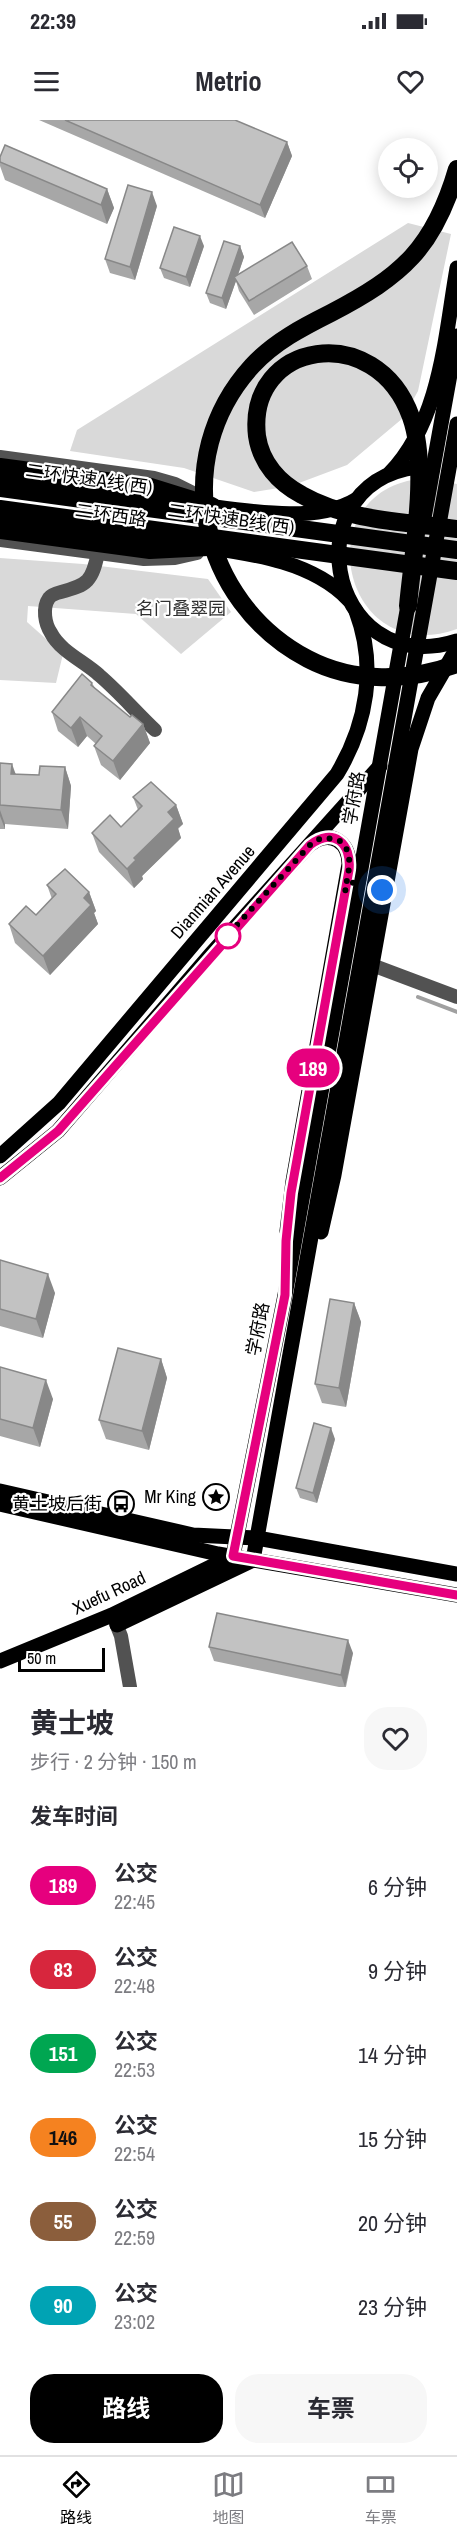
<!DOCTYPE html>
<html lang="zh">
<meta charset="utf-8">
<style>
:root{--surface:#fff;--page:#f7f7f7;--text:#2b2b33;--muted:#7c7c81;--line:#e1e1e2;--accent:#000}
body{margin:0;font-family:"Archivo Narrow","Noto Sans SC",sans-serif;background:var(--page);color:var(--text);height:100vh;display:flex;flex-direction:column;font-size:22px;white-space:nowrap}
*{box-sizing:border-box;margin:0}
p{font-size:20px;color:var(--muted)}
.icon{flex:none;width:33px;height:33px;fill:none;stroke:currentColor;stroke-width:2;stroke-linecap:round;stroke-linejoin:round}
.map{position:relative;height:1567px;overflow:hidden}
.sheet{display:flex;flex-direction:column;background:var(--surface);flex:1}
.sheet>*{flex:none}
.badge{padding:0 12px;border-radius:20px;font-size:21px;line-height:39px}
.tools{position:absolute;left:378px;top:18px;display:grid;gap:12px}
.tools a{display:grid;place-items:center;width:60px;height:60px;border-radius:50%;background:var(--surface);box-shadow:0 3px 15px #0003;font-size:30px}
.scale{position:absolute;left:18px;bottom:15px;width:87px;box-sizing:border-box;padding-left:6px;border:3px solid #000;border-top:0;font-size:16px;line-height:21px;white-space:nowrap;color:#000;-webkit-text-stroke:4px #fff;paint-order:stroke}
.you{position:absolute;width:30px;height:30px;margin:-15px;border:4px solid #fff;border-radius:50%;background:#1a73e8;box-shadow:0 0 0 9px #1a73e833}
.map>.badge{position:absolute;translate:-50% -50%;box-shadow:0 0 0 3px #fff}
h2{padding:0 30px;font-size:22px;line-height:54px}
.round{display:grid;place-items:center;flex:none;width:63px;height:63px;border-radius:24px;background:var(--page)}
.overview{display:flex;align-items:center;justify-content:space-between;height:102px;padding:0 30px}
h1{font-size:28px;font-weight:700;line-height:45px}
.action{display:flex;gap:12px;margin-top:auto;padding:12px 30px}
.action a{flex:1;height:69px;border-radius:24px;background:var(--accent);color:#fff;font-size:24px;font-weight:700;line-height:69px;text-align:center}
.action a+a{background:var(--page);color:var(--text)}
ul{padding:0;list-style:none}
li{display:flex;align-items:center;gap:18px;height:84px;padding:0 30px}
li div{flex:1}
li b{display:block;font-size:22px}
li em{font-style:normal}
li .badge{min-width:66px;font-weight:700;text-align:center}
.status{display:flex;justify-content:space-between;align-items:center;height:42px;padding:0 30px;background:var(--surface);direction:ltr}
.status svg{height:16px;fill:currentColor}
header{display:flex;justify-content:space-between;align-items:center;height:78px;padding:0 30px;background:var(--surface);font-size:27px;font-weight:700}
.menu{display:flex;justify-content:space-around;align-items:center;height:84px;border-top:2px solid var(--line);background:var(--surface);font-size:16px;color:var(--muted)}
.menu a{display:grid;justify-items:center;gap:3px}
.menu .on{color:var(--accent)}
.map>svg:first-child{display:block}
</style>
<div class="status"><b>22:39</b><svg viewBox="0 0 49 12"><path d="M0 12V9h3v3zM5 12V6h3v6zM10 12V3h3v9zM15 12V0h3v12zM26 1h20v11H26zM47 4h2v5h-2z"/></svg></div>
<header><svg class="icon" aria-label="menu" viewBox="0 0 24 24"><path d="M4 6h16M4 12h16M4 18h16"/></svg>Metrio<svg class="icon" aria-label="heart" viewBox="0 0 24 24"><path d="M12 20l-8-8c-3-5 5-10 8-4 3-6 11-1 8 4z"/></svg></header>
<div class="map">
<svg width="457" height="1567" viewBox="0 0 457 1567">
<rect width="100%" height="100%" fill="#fff"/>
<!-- green -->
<g fill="#d9d9d9">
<path d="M408,103L451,114L418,271L403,298L347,345L291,366L254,372L184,348L70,331L77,310Z"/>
<path d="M429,358L457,364V509C339,551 303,363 429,358Z"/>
<path d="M0,438L83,444L208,459L231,492L181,534L136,494L28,486L27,502L63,534L56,563L0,560Z"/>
</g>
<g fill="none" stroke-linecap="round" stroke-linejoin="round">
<!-- stream -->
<path stroke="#a0a0a0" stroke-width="4" d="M418,877L457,892"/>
<!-- minor -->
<g stroke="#525252" stroke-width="14">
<path d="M0,337L154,358L175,364L201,377"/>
<path d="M0,420L144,439L175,438L197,433"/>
<path d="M98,433C92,461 88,465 61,472C57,473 51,475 49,478C42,488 45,504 51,513C60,531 85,542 99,555C119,572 136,592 155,610"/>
<path d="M372,845L457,877"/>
<path d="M113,1496L121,1516L130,1567"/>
</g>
<!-- major -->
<g stroke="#000" stroke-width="15">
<path d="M429,346C287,352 325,563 457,521"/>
<path d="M390,353C441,300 445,216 457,148"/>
<path d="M0,358L178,381"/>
<path d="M201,385C247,391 317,404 357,379"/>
<path d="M424,398L457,216"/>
<path d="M0,399L175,423"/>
<path d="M205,427C254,434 313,442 349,480"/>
<path d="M0,1036L59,983L337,654C367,604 377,547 356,491"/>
<path d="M0,1058L58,1011L211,834L380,646"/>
<path d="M287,1111L293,1061L349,744C349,722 331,710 312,723"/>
<path d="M321,1112L334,1055L411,629L428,578L457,528"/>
<path d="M0,1371L193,1415L257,1418L457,1454"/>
<path d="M0,1384L218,1434L457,1475"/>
<path d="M233,1436L285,1175L410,474"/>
<path d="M117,1505L253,1440L457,304"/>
<path d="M0,1541L112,1495L233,1436"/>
</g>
<!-- highway -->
<g stroke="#000" stroke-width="18">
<path d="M457,49C434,128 402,156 331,193C303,207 274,222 252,246C168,338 199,482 308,539C354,563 409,562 457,544"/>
<path d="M0,347L151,367L212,386"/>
<path d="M0,368L457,430"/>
<path d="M0,389L457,451"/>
<path d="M0,410L150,430L208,427"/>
<path d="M408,486C413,431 429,348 411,297C376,199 246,221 257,316C261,343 279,363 302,375C348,401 406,402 457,409"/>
</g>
</g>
<!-- wall -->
<g fill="#a7a7a7">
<path d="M39,0H235L287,22L292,36L265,98Z"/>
<path d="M0,37L107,69L114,88L107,104L5,60L0,46Z"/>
<path d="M157,86L135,160L110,153L105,139Z"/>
<path d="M204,126L190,167L164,158L160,148Z"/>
<path d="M240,126L244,137L238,155L307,146L312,159L254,195L239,171L236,161L226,189L210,183L206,173Z"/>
<path d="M92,563L95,568L130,597L143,604L150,623L120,660L101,645L94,626L96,624L87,616L78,627L58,611L52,592Z"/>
<path d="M0,643L16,654L39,655L65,647L71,666L68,709L5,704V709H0Z"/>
<path d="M133,677L176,685L183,704L178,709L181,718L142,756L143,759L134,768L99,732L92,713L121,707L138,690Z"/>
<path d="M47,765L89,772L96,791L94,793L98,804L50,855L15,823L9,804L36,795L52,779Z"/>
<path d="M0,1140L55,1173L43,1218L0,1206Z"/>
<path d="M354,1183L361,1202L346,1287L322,1283L315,1264Z"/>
<path d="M161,1239L167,1258L149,1330L106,1319L99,1300Z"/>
<path d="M0,1247L53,1279L40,1327L0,1316Z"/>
<path d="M335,1319L317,1383L300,1378L296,1368Z"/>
<path d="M209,1527L353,1533L346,1567H339L214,1541Z"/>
</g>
<!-- shaded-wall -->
<g fill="#888">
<path d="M287,22L292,36L265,98L260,85Z"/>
<path d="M107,69L114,88L107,104L101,85Z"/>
<path d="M152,72L157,86L135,160L130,147Z"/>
<path d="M200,116L204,126L190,167L186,157Z"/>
<path d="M240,126L244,137L236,160L234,157L236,161L226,189L222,178Z"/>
<path d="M80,597L87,616L78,627L71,608Z"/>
<path d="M143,604L150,623L120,660L113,641Z"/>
<path d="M12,644L19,663L11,654Z"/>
<path d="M65,647L71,666L68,709L61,690Z"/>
<path d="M176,685L183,704L178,708L181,718L142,756L143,759L134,768L127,749L168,692Z"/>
<path d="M0,690L5,704V709L0,696Z"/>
<path d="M89,772L96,791L94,793L98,804L50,855L43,836L84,778Z"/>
<path d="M48,1154L55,1173L43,1218L36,1199Z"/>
<path d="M354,1183L361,1202L346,1287L339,1268Z"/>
<path d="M161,1239L167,1258L149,1330L142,1311Z"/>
<path d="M46,1260L53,1279L40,1327L33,1308Z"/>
<path d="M331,1308L335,1319L317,1383L313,1373Z"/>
<path d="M348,1520L353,1533L345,1567L341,1555Z"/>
</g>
<!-- building -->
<g fill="#c2c2c2" stroke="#888" stroke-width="1.5">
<path d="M65,0H235L287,22L260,85Z"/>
<path d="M5,25L107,69L101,85L0,42V37Z"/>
<path d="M128,65L152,72L130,147L105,139Z"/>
<path d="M174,107L200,116L186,157L160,148Z"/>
<path d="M224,121L240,126L222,178L206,173Z"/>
<path d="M292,122L307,146L249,181L234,157Z"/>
<path d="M82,554L92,563L91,565L130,597L132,595L143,604L113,641L94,626L102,616L80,597L71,608L52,592Z"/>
<path d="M0,643L12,644L11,654L39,655L40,646L65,647L61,690L0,685Z"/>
<path d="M151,662L176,685L168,692L174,699L134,738L136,740L127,749L92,713L110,695L121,707L142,686L133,677Z"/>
<path d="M65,749L89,772L84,778L91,785L43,836L9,804L26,786L36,795L56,774L47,765Z"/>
<path d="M0,1140L48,1154L36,1199L0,1189Z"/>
<path d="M330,1179L354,1183L339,1268L315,1264Z"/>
<path d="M118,1228L161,1239L142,1311L99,1300Z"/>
<path d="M0,1247L46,1260L33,1308L0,1299Z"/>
<path d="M314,1303L331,1308L313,1373L296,1368Z"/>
<path d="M217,1493L348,1520L341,1555L209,1527Z"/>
</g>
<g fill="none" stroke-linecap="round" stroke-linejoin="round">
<defs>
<path id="line" d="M0,1058L58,1011L310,725C333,707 352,723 349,750L291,1073L286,1121L285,1175L233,1436L457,1475"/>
</defs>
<!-- line casing -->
<use href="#line" stroke="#fff" stroke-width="14"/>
<!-- line -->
<use href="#line" stroke="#e6007e" stroke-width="9"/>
<!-- walk -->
<path stroke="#000" stroke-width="6" stroke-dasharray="0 10.8" d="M228,816L225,818L310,725L321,718L337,719C356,731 348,752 345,771C354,756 372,757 382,770"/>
</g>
<!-- icons -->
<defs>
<symbol id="sight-ring" viewBox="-11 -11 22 22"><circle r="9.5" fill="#fff" stroke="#000" stroke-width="1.5"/><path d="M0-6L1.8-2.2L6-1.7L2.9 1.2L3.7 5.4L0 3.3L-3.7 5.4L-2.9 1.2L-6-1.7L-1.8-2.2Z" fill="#000"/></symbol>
<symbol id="bus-ring" viewBox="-11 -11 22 22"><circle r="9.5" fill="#fff" stroke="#000" stroke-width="1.5"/><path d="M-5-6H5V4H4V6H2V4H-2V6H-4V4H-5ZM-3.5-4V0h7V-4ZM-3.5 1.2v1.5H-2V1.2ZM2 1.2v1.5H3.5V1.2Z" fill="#000"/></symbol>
</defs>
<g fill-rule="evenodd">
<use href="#sight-ring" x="201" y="1362" width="30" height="30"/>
<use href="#bus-ring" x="106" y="1369" width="30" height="30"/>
</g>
<!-- markers -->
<circle fill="#fff" stroke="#e6007e" stroke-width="3" cx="228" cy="816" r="12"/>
<g text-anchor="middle" stroke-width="4.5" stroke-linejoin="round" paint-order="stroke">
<!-- street labels -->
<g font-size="18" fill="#000" stroke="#fff">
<text transform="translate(89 359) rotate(8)" y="6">二环快速A线(西)</text>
<text transform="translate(111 395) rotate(8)" y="6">二环西路</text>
<text transform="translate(231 399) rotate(8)" y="6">二环快速B线(西)</text>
<text transform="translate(354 678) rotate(-80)" y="6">学府路</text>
<text transform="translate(213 772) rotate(-49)" y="6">Dianmian Avenue</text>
<text transform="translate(258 1209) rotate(-79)" y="6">学府路</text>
<text transform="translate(109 1473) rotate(-25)" y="6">Xuefu Road</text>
</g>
<!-- park labels -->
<g font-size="18" fill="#303030" stroke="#fff">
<text x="181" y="495">名门叠翠园</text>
</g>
<!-- poi labels -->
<g font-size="18" fill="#000" stroke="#fff" text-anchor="end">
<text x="196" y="1383">Mr King</text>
<text x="102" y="1390">黄土坡后街</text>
</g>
</g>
</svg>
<div class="tools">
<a><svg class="icon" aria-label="locate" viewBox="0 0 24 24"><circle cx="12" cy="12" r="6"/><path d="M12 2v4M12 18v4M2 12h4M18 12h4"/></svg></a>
</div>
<div class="scale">50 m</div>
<div class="you" style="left:382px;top:770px"></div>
<b class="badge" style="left:313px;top:948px;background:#e6007e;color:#fff">189</b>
</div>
<section class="sheet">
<div class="overview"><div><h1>黄士坡</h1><p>步行 · 2 分钟 · 150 m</p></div><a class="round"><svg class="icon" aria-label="heart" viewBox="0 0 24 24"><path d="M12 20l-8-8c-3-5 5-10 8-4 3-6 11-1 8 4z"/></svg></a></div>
<h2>发车时间</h2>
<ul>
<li><span class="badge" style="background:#e6007e;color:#fff">189</span><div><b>公交</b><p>22:45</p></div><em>6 分钟</em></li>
<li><span class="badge" style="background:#d7263d;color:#fff">83</span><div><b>公交</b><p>22:48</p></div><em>9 分钟</em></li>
<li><span class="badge" style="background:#00a651;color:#fff">151</span><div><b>公交</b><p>22:53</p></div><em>14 分钟</em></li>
<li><span class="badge" style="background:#f58220;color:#111">146</span><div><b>公交</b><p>22:54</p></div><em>15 分钟</em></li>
<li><span class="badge" style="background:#8b5e3c;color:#fff">55</span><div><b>公交</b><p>22:59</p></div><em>20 分钟</em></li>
<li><span class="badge" style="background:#00a3b4;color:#fff">90</span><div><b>公交</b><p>23:02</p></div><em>23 分钟</em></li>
</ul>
<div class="action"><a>路线</a><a>车票</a></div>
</section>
<nav class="menu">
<a class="on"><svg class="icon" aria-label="directions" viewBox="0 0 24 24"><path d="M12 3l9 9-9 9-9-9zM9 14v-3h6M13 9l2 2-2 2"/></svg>路线</a>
<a><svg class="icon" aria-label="map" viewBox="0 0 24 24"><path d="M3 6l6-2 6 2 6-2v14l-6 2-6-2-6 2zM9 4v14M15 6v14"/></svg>地图</a>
<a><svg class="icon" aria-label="tickets" viewBox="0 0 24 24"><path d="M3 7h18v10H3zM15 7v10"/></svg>车票</a>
</nav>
